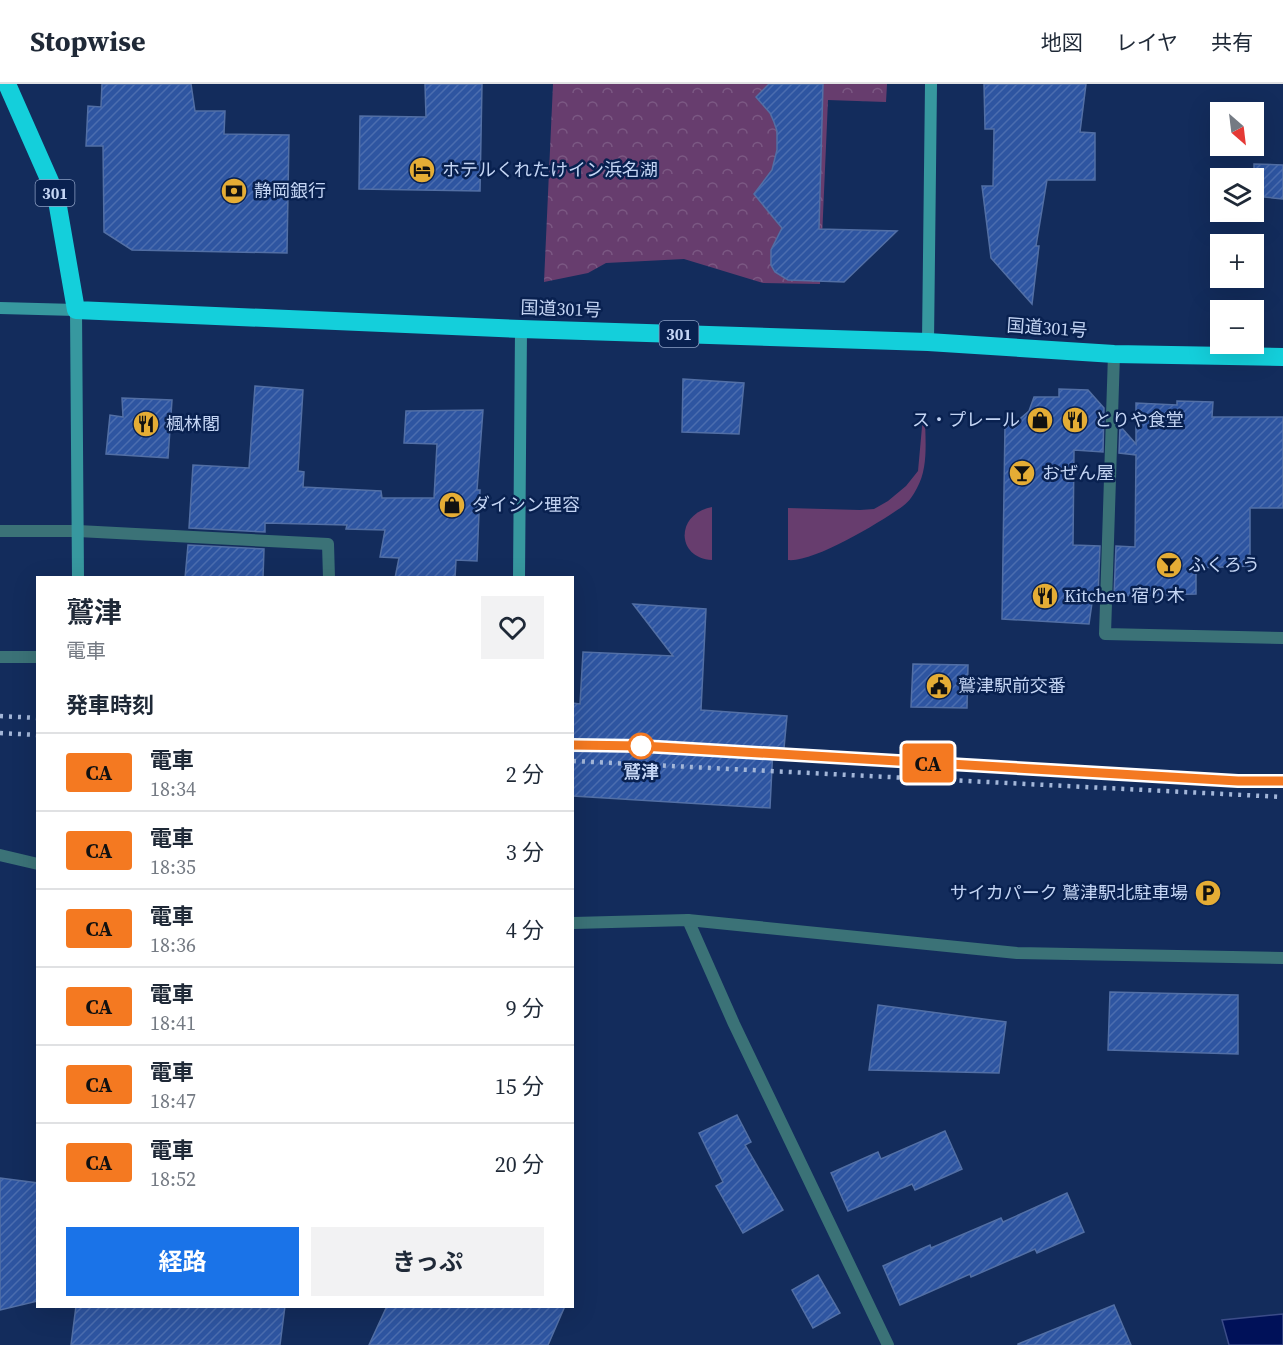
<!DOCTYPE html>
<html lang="ja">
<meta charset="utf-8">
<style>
:root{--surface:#fff;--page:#f2f2f3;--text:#1f2937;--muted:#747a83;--line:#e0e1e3;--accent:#1a73e8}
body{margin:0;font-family:"Source Serif 4","Noto Sans JP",serif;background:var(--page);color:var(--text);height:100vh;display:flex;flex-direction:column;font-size:22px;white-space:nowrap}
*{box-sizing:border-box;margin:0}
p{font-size:20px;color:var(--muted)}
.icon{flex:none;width:33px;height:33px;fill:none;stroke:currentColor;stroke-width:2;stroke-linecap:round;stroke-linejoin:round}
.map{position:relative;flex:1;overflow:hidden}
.side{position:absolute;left:36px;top:492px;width:538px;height:732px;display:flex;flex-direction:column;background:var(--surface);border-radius:0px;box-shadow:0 6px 24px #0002}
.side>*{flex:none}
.badge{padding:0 12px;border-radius:4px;font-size:21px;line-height:39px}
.needle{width:39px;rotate:152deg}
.tools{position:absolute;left:1210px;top:18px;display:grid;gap:12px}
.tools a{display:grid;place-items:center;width:54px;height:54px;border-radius:0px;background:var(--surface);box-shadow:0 6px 24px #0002;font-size:30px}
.map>.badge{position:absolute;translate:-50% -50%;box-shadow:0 0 0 3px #fff}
h2{padding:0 30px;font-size:22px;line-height:54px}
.round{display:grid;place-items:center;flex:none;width:63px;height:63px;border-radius:0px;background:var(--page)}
.head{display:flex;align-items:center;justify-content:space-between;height:102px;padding:0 30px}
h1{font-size:28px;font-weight:700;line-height:45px}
.button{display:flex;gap:12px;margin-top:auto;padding:12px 30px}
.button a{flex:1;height:69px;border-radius:0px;background:var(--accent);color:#fff;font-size:24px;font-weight:700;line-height:69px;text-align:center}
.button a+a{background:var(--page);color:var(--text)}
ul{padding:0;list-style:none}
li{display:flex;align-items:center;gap:18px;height:78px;padding:0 30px;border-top:2px solid var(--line)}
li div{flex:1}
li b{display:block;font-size:22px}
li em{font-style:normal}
li .badge{min-width:66px;font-weight:700;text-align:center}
header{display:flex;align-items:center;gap:36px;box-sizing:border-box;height:84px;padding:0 30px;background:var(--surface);border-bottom:2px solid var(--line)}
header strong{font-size:28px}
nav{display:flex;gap:33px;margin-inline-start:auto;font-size:21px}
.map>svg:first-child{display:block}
</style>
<header>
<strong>Stopwise</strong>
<nav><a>地図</a><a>レイヤ</a><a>共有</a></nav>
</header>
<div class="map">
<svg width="1283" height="1261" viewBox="0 0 1283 1261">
<defs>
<pattern id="park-crowns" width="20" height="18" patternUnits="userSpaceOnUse" patternTransform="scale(1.5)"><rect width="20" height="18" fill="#673d6e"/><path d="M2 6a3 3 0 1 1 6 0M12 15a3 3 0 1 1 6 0" fill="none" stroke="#7b5883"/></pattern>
<pattern id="building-hatch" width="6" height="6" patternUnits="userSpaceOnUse" patternTransform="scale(1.5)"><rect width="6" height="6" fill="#2e55a1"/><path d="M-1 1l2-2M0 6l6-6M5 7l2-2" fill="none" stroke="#4b6daf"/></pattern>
</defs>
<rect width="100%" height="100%" fill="#132c5c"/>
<!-- grass -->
<g fill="#673d6e">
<path d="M925,331C925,354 929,383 917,404C914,410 909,418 903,422C881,438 813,479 788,476V424L860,426L874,425L888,417L906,402L918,387L923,332Z"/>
<path d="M712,423V476C676,474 675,430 712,423Z"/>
</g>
<!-- park -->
<path fill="url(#park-crowns)" d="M553,0H887L886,18L828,16L820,200L763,199L684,175L606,179L588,189L544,198Z"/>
<!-- water -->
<path fill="#001159" stroke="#3b4c88" stroke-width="1.5" d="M1283,1230V1261H1229L1222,1236Z"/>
<!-- building -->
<g fill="url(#building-hatch)" stroke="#526fa5" stroke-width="1.5">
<path d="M102,0H191L195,27H225L224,50L289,51L287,169L132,166L104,148L103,62H86L88,22L101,23Z"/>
<path d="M425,0H482L480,107L359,105L360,32L426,33Z"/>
<path d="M769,0H823L819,145L897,147L844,198L788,196L775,188L771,181V166L782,144L754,110L772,86L777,66V47L774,38L770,29L756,13Z"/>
<path d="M984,0H1086L1080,48L1095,49V96H1047L1036,162H1039L1032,220L991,174L982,102H993L994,45H985Z"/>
<path d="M1254,80L1283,81V115L1254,112Z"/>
<path d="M683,295L744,299L739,350L682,348Z"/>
<path d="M255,302L303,306L298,387L304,388L303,403L381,407L382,414H434L437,360L404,359L406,327L483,326L477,406H480L477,477L456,476L455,494H395L399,474L380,473L385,446L346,445L347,441L265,439V448L189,444L193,381L249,384Z"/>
<path d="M1059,305L1088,306L1104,324L1103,368L1074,366L1073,461L1100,462L1098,512H1093L1089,540L1002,535L1005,341L1015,339L1029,327L1034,313H1059Z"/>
<path d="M122,314L172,316L168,374L106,370L110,331L123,333Z"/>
<path d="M1177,317L1213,318L1212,333H1283V424H1250V482L1196,484V510L1114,512L1116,462L1135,463L1136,371L1119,369L1120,342L1136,360V319L1177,321Z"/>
<path d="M188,461L264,465L263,494H185Z"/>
<path d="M633,520L706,525L701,626L787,632L784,664L773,663L770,724L573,712V619L580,620L583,568L673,572Z"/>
<path d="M913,580L968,581L967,624L911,623Z"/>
<path d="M1110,908L1238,911V970L1108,966Z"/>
<path d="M878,921L1006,938L999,989L869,986Z"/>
<path d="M737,1031L751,1058L745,1061L783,1126L743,1149L716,1102L723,1098L699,1049Z"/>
<path d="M945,1047L962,1085L915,1106L912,1100L848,1127L831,1089L878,1068L881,1075Z"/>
<path d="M0,1094L38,1099V1217L0,1226Z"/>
<path d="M1067,1109L1084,1148L1037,1169L1035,1165L971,1193L970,1190L900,1221L883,1182L930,1161L931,1164L1001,1134L1003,1138Z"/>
<path d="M818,1191L840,1229L813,1244L792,1206Z"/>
<path d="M1114,1221L1131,1261H1018V1260Z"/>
<path d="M76,1222H285L280,1261H71Z"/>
<path d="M387,1222H565L548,1261H369Z"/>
</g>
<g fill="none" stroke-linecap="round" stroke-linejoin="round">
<!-- street -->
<g stroke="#3b7277" stroke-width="12">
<path d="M1114,270L1105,550L1283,554"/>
<path d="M0,447H78L328,460L329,494"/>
<path d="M0,573H38"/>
<path d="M0,771L38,780"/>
<path d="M688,836L734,940L888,1261"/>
<path d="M573,839L688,836L1017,869L1283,874"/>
</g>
<!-- secondary -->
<g stroke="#37989f" stroke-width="12">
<path d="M0,224L76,226L78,494"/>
<path d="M928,258L931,0"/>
<path d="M519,494L521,245"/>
</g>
<!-- highway -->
<path stroke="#14cfdb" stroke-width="18" d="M7,0L56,111L76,226L521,245L928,258L1114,270L1283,273"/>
<!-- rail -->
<g stroke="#a3b6d8" stroke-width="4.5" stroke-dasharray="3 6" stroke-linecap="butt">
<path d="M0,632L38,634"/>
<path d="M0,649L38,651"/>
<path d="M573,661L642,662L1238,697H1283"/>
<path d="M573,677L1283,713"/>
</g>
</g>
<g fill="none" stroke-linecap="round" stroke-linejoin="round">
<defs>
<path id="line" d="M573,661L642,662L1238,697H1283"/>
</defs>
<!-- line casing -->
<use href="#line" stroke="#fff" stroke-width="14"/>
<!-- line -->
<use href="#line" stroke="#f47921" stroke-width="9"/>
</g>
<!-- icons -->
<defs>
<symbol id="hotel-disc" viewBox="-11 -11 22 22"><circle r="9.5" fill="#e5ad35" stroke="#092150"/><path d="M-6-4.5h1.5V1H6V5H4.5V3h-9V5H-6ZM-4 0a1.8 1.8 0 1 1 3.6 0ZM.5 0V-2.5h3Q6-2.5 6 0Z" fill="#111"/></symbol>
<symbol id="bank-disc" viewBox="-11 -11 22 22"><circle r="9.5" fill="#e5ad35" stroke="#092150"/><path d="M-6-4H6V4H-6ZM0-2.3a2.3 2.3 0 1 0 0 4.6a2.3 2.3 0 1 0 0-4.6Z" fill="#111"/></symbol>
<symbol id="shop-disc" viewBox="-11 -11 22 22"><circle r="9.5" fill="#e5ad35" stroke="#092150"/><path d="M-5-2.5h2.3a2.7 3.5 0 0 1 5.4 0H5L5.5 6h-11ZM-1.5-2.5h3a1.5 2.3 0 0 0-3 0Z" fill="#111"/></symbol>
<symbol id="restaurant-disc" viewBox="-11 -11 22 22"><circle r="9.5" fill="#e5ad35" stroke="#092150"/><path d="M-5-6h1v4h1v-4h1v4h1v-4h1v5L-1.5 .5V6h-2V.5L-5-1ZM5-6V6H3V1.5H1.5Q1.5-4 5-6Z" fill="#111"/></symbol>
<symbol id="bar-disc" viewBox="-11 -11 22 22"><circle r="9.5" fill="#e5ad35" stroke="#092150"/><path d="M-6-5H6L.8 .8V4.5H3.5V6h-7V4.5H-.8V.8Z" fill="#111"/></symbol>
<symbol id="civic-disc" viewBox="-11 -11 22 22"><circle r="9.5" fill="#e5ad35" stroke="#092150"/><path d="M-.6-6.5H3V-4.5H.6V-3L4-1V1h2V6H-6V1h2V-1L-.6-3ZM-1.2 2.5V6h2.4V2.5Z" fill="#111"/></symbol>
<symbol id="parking-disc" viewBox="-11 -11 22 22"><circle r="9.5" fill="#e5ad35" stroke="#092150"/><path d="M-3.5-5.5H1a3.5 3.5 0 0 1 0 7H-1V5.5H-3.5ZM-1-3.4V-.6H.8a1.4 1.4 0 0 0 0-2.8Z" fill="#111"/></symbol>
</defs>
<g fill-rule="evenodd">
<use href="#hotel-disc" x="407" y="71" width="30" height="30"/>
<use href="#bank-disc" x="219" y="92" width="30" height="30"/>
<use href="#shop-disc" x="1025" y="321" width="30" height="30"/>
<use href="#restaurant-disc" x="1060" y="321" width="30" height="30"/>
<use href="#restaurant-disc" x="131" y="325" width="30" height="30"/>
<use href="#bar-disc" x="1007" y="374" width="30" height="30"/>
<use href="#shop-disc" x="437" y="406" width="30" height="30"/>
<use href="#bar-disc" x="1154" y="466" width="30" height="30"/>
<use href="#restaurant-disc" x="1030" y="497" width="30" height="30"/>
<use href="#civic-disc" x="924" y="587" width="30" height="30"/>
<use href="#parking-disc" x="1193" y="794" width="30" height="30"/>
</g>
<!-- markers -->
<circle fill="#fff" stroke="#f47921" stroke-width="3" cx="641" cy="662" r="12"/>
<g text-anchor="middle" stroke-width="5" stroke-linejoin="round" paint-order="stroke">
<!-- shield labels -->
<g fill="#092150" stroke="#8c9fc3" stroke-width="1.5">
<rect x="35.5" y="96" width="39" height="26" rx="4.5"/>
<rect x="659.5" y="237" width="39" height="26" rx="4.5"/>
</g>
<g font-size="16" font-weight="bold" fill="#c4d5f4">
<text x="55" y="115">301</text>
<text x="679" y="256">301</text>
</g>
<!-- poi labels -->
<g font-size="18" fill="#c4d5f4" stroke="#092150" text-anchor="start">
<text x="442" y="92">ホテルくれたけイン浜名湖</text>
<text x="254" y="113">静岡銀行</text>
<text x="1020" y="342" text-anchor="end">ス・プレール</text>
<text x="1094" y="342">とりや食堂</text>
<text x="166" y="346">楓林閣</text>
<text x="1042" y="395">おぜん屋</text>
<text x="472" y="427">ダイシン理容</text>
<text x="1188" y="487">ふくろう</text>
<text x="1064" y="518">Kitchen 宿り木</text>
<text x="958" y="608">鷲津駅前交番</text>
<text x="1188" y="815" text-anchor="end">サイカパーク 鷲津駅北駐車場</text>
</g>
<!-- street labels -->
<g font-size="18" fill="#c4d5f4" stroke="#092150">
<text transform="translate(561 225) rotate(2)" y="6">国道301号</text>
<text transform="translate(1047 244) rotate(4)" y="6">国道301号</text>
</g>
<!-- stop labels -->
<g font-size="18" font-weight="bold" fill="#c4d5f4" stroke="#092150">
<text x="641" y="694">鷲津</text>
</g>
</g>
</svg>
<div class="tools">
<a><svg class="needle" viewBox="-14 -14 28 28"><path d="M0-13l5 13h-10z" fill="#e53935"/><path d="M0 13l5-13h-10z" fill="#747a83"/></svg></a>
<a><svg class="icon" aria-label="layers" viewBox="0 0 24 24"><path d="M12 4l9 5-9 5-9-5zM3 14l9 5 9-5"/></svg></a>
<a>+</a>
<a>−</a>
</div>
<b class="badge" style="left:928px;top:679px;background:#f47921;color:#111">CA</b>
<section class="side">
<div class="head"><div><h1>鷲津</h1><p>電車</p></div><a class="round"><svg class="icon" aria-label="heart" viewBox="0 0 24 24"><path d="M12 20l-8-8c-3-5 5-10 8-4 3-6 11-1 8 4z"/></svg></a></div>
<h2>発車時刻</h2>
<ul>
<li><span class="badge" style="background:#f47921;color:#111">CA</span><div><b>電車</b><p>18:34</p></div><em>2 分</em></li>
<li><span class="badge" style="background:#f47921;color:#111">CA</span><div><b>電車</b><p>18:35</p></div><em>3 分</em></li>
<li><span class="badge" style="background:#f47921;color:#111">CA</span><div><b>電車</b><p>18:36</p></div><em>4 分</em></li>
<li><span class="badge" style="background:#f47921;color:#111">CA</span><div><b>電車</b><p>18:41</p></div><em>9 分</em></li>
<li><span class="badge" style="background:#f47921;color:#111">CA</span><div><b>電車</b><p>18:47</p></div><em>15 分</em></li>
<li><span class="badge" style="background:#f47921;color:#111">CA</span><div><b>電車</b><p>18:52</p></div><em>20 分</em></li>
</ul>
<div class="button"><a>経路</a><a>きっぷ</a></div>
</section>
</div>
